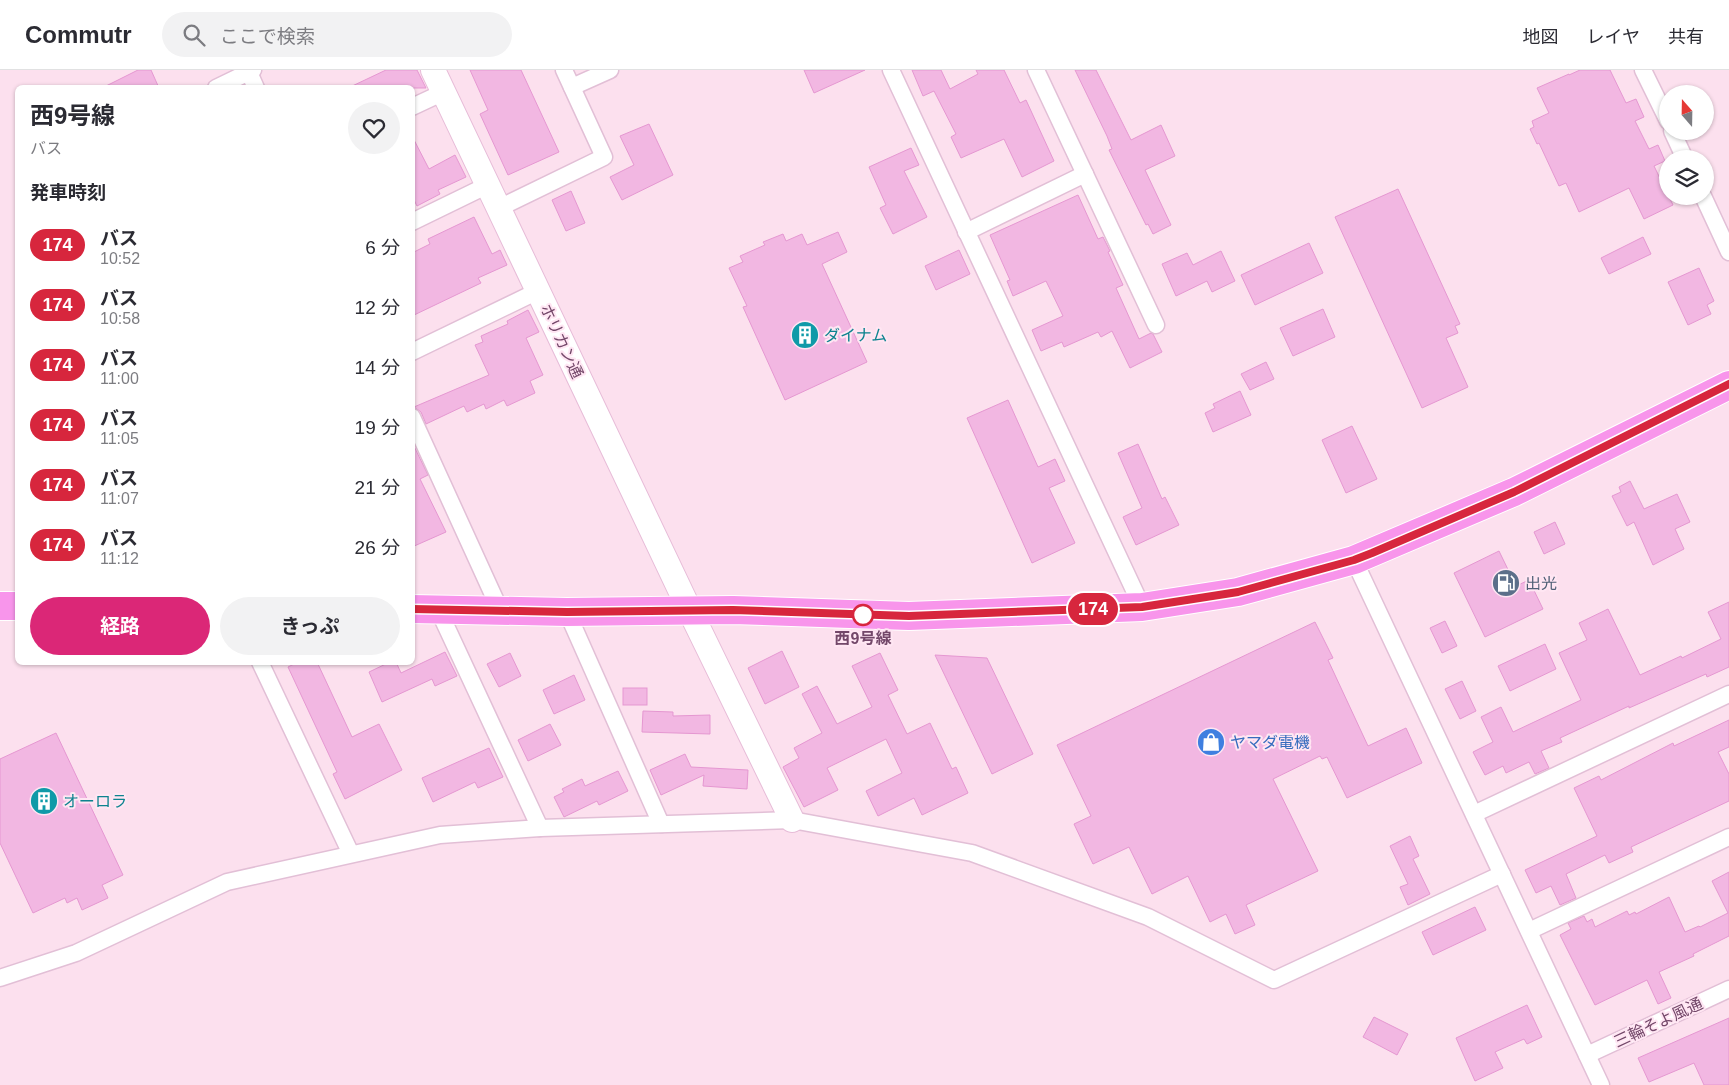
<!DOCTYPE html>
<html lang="ja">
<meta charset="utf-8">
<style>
:root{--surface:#fff;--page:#f2f2f3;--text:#2b2b33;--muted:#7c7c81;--line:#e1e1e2;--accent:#db2777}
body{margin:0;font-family:Arial,"Noto Sans JP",sans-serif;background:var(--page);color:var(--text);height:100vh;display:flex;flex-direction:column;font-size:19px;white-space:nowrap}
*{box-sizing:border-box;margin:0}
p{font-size:16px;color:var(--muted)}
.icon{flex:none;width:28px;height:28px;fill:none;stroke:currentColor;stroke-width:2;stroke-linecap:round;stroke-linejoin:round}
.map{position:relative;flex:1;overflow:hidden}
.sheet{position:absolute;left:15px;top:15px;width:400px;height:580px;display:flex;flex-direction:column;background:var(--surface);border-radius:8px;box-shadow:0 1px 4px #0004}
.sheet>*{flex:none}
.badge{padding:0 10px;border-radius:16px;font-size:18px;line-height:32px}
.needle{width:32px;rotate:340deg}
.controls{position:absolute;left:1659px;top:15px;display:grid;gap:10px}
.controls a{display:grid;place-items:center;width:55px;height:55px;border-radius:50%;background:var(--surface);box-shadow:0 1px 4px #0004;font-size:25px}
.map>.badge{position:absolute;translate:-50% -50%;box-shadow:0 0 0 2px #fff}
h2{padding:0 15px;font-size:19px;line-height:45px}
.round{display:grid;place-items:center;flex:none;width:52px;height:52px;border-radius:26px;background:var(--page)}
.headline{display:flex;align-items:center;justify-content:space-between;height:85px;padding:0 15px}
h1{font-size:24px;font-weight:700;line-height:38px}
.primary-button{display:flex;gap:10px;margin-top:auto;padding:10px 15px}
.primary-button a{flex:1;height:58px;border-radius:30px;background:var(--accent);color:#fff;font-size:20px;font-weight:700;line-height:58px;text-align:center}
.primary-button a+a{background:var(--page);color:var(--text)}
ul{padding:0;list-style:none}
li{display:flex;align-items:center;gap:15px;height:60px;padding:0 15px}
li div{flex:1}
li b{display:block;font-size:19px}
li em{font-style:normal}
li .badge{min-width:55px;font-weight:700;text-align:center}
header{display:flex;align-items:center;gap:30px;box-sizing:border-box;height:70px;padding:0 25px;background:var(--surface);border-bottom:1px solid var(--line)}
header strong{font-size:24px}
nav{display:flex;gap:28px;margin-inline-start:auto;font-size:18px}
.search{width:350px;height:45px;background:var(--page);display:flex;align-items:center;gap:12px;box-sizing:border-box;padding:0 18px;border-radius:28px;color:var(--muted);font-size:19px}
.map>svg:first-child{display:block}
</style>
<header>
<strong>Commutr</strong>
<div class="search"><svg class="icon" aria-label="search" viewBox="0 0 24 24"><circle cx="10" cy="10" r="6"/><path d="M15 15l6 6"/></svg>ここで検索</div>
<nav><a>地図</a><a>レイヤ</a><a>共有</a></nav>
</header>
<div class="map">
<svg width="1729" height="1015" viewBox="0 0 1729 1015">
<rect width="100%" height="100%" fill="#fce0ee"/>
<!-- building -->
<g fill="#f2b7e2" stroke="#e597d1">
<path d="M138,0H151L159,18H102Z"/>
<path d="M386,0H417L426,18H348Z"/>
<path d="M470,0H521L559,82L508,105L480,44L488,40Z"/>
<path d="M804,0H865L814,23Z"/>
<path d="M912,0H941L950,19L978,4L976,0H1004L1020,33L1026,30L1054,91L1022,107L1004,69L961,88L951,67L956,64L934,21L923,26Z"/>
<path d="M1075,0H1096L1131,70L1161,55L1175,86L1145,100L1171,155L1153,164L1148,154L1146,155L1109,80L1112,79L1107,66Z"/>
<path d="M1580,0H1610L1626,33L1636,29L1644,47L1635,51L1649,79L1658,75L1665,91L1654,96L1673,135L1644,149L1629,118L1579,142L1566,113L1559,116L1539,73L1537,74L1530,59L1534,57L1532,51L1549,43L1537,18L1569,4V5Z"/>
<path d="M649,54L673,105L622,130L610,107L634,95L620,66Z"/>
<path d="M412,66L429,99L455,85L466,107L438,120L440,124L417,136L412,126Z"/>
<path d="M911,78L919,95L904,101L927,147L893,164L880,138L886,135L869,97Z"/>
<path d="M1398,119L1460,254L1455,256L1458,263L1446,268L1468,317L1422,338L1335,147Z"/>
<path d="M571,121L585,153L566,161L552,130Z"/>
<path d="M1078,125L1098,169L1103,167L1110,181L1108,182L1123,215L1116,218L1139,269L1151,263L1153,264L1162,282L1130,298L1112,261L1101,267L1098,262L1064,277L1062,272L1041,281L1032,260L1063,246L1046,211L1013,226L1007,211L1010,210L990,165Z"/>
<path d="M474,147L492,184L500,180L507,195L478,208L481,213L412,246V183L430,174L428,169Z"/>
<path d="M838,162L847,182L822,194L867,292L785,330L743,237L747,236L729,198L743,192L740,186L765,175L763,172L783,164L786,171L802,164L807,175Z"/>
<path d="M1643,167L1651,184L1609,204L1601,188Z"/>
<path d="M1309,173L1323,203L1255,235L1241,205Z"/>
<path d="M959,180L970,204L936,220L925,196Z"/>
<path d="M1221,181L1235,211L1212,222L1207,211L1176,226L1162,194L1187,183L1193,195Z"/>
<path d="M1699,198L1714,231L1707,235L1711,244L1688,255L1668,212Z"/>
<path d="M1323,239L1335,267L1293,286L1280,258Z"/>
<path d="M528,240L539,262L526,268L543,305L530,311L535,323L507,336L504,330L486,339L484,334L467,342L464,336L426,354L421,342L414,337L489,305L475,275L483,272L481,266L508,254L507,251Z"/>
<path d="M1266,292L1274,309L1250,320L1241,304Z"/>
<path d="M1240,321L1251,345L1213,362L1205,343L1215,338L1213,334Z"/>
<path d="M1008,330L1038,397L1055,389L1065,411L1049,418L1075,473L1032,493L967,348Z"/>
<path d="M1352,356L1377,409L1346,423L1322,370Z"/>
<path d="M412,372L428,405L420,409L446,462L412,477Z"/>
<path d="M1138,374L1162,429L1165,427L1179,455L1136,475L1123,447L1142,438L1118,383Z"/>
<path d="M1630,411L1644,439L1677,424L1690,452L1675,459L1684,479L1653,495L1634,452L1627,456L1612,426L1621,422L1619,417Z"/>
<path d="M1555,452L1565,474L1544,484L1534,462Z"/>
<path d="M1499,481L1516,516L1529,510L1543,539L1485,567L1454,503Z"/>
<path d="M1729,532V597L1707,607L1706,604L1629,638V636L1560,668L1562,672L1541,681L1549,698L1535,704L1529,692L1506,703L1503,696L1485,705L1473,682L1493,672L1481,647L1501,637L1513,662L1581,630L1559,583L1587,570L1579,553L1608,539L1640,605L1681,586L1682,588L1721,569L1708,542Z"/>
<path d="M1445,551L1457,576L1442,583L1430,558Z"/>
<path d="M1315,552L1333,588L1328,590L1368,676L1406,658L1422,693L1347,728L1327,687L1322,689L1320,686L1273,709L1318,801L1246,835L1255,855L1235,864L1226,844L1210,852L1188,806L1152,824L1129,777L1093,794L1074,754L1091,746L1057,675Z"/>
<path d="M1545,574L1556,599L1510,621L1498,596Z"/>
<path d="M782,581L799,617L765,634L748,598Z"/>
<path d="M445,582L457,606L435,616L432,609L382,632L369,602L390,592H396L401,603Z"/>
<path d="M510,583L521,606L499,617L487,594Z"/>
<path d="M880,583L898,620L888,625L907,664L930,653L952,699L956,697L968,723L922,745L914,728L878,746L866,721L902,703L886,669L827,698L838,720L804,737L783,697L799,688L794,678L822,663L802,624L817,616L837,654L872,637L852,596Z"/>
<path d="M935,585L987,588L1033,684L992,704Z"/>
<path d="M298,592H317L352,667L379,654L402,700L345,729L333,704L337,702L288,597Z"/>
<path d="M574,605L585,630L554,644L543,620Z"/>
<path d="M1462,611L1476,641L1460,649L1445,619Z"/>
<rect x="623" y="618" width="24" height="17"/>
<path d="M643,641L673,642V646L710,645V664L642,662Z"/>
<path d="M1729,650V677L1718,682L1729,704V731L1631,777L1633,782L1609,793L1605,785L1566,804L1576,828L1560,835L1551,816L1536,823L1525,800L1597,766L1574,718L1599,706L1601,710L1673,673L1674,676Z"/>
<path d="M550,654L561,675L528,691L518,670Z"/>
<path d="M56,663L123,805L102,815L108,828L82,840L77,828L67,833L65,828L33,843L0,773V689Z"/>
<path d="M489,678L503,707L478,718L475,712L433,732L422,708Z"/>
<path d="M685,684L691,697L748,700L747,719L703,716L704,705L661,725L650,700Z"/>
<path d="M618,701L628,721L599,735L597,731L564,747L554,727L564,722L562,719L582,709L585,716Z"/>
<path d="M1410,766L1419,786L1413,789L1430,824L1408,835L1400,817L1408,814L1390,776Z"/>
<path d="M1729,802V866L1693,884L1694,886L1659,902L1671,928L1658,934L1647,910L1595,935L1560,865L1571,859L1568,853L1584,846L1587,852L1592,849L1595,857L1627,841L1629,845L1635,842L1636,844L1669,827L1685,862L1699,856L1700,857L1728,843L1712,811Z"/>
<path d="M1475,837L1486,860L1433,885L1422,862Z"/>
<path d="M1527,935L1542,967L1527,974L1524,969L1495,982L1503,998L1475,1011L1456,968Z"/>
<path d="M1374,947L1408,964L1397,985L1363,967Z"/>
<path d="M1729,948V1015H1704L1694,993L1649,1012L1638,988Z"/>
</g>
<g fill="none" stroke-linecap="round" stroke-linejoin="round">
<defs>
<g id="street">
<path d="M248,0L256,18"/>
<path d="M891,0L1142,537"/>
<path d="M1036,0L1156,255"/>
<path d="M1643,0L1668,51"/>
<path d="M572,17L610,0"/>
<path d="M216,18L253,0"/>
<path d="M412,37L444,22"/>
<path d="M1672,61L1685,89"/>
<path d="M1703,126L1729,182"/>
<path d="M499,138L604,87L564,0"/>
<path d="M412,152L488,115"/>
<path d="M966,162L1085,104"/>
<path d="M412,282L538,221"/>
<path d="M412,347L500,540"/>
<path d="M1354,490L1601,1015"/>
<path d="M438,539L540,758"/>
<path d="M567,542L661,754"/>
<path d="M260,592L351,784"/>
<path d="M1474,744L1729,624"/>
<path d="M1529,861L1729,767"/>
<path d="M0,908L76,883L227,812L440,765L540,758L792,750L972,783L1148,847L1274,910L1502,804"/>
<path d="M1587,985L1729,919"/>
</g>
<path id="secondary" d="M433,0L690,541L792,750"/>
<g id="highway">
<path d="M0,536H18"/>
<path d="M412,539L567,542L733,540L909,546L1142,537L1238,522L1354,490L1514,422L1729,315"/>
</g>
</defs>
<!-- street casing -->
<use href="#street" stroke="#e2bfd6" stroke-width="19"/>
<!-- secondary casing -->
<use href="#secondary" stroke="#e7bcd8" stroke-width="26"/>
<!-- highway casing -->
<use href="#highway" stroke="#fff" stroke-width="30"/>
<!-- street -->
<use href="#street" stroke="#fff" stroke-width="16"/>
<!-- secondary -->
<use href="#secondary" stroke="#fff" stroke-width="24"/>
<!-- highway -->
<use href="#highway" stroke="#f895eb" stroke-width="28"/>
</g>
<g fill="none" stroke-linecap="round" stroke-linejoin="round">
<defs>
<path id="line" d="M412,539L567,542L733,540L909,546L1142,537L1238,522L1354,490L1372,483L1514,422L1729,314"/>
</defs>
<!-- line casing -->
<use href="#line" stroke="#fff" stroke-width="11"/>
<!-- line -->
<use href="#line" stroke="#d7263d" stroke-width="8"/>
</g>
<!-- icons -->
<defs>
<symbol id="building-disc" viewBox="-11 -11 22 22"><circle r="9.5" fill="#0f9aa8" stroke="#ffe6f3"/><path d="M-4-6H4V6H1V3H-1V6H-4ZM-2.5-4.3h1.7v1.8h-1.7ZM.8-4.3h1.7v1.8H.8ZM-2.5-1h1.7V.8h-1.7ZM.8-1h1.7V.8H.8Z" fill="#fff"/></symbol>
<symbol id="fuel-disc" viewBox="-11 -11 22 22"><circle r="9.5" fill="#5c6f8a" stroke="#ffe6f3"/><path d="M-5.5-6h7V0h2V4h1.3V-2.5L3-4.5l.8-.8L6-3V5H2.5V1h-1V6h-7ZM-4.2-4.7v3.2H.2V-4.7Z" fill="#fff"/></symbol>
<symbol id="shop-disc" viewBox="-11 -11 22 22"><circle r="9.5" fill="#3f7fe0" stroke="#ffe6f3"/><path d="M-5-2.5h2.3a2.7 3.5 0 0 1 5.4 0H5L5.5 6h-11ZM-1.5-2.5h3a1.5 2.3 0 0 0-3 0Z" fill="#fff"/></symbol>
</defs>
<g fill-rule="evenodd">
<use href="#building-disc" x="789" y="249" width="32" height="32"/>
<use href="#fuel-disc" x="1490" y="497" width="32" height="32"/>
<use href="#shop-disc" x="1195" y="656" width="32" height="32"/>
<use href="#building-disc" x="28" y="715" width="32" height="32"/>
</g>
<!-- markers -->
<circle fill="#fff" stroke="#d7263d" stroke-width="2.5" cx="863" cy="545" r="10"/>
<g text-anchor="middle" stroke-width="4" stroke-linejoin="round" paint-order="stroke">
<!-- culture labels -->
<g font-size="16" fill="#0d838f" stroke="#ffe6f3" text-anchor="start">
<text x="824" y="271">ダイナム</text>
<text x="63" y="737">オーロラ</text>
</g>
<!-- street labels -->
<g font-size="16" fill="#734769" stroke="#ffe6f3">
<text transform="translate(562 271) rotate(65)" y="6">ホリカン通</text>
<text transform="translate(1658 952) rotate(-25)" y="6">三輪そよ風通</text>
</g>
<!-- service labels -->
<g font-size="16" fill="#4e5e75" stroke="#ffe6f3" text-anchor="start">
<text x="1525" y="519">出光</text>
</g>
<!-- stop labels -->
<g font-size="16" font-weight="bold" fill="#734769" stroke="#ffe6f3">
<text x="863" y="574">西9号線</text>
</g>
<!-- shop labels -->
<g font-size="16" fill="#366cbe" stroke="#ffe6f3" text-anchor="start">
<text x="1230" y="678">ヤマダ電機</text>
</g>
</g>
</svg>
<div class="controls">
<a><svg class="needle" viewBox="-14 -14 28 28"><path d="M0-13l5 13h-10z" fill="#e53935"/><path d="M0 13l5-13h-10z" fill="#7c7c81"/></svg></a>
<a><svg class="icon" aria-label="layers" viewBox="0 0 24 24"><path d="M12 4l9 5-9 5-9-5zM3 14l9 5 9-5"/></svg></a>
</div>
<b class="badge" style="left:1093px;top:539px;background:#d7263d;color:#fff">174</b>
<section class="sheet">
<div class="headline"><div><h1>西9号線</h1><p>バス</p></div><a class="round"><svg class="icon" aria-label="heart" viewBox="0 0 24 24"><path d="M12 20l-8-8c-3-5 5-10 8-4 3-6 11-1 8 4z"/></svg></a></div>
<h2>発車時刻</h2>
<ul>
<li><span class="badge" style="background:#d7263d;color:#fff">174</span><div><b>バス</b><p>10:52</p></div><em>6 分</em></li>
<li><span class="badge" style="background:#d7263d;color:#fff">174</span><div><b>バス</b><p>10:58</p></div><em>12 分</em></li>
<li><span class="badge" style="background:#d7263d;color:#fff">174</span><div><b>バス</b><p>11:00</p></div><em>14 分</em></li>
<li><span class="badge" style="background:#d7263d;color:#fff">174</span><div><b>バス</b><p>11:05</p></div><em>19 分</em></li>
<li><span class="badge" style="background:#d7263d;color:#fff">174</span><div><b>バス</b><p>11:07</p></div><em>21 分</em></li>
<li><span class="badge" style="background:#d7263d;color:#fff">174</span><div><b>バス</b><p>11:12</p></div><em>26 分</em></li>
</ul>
<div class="primary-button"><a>経路</a><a>きっぷ</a></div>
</section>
</div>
